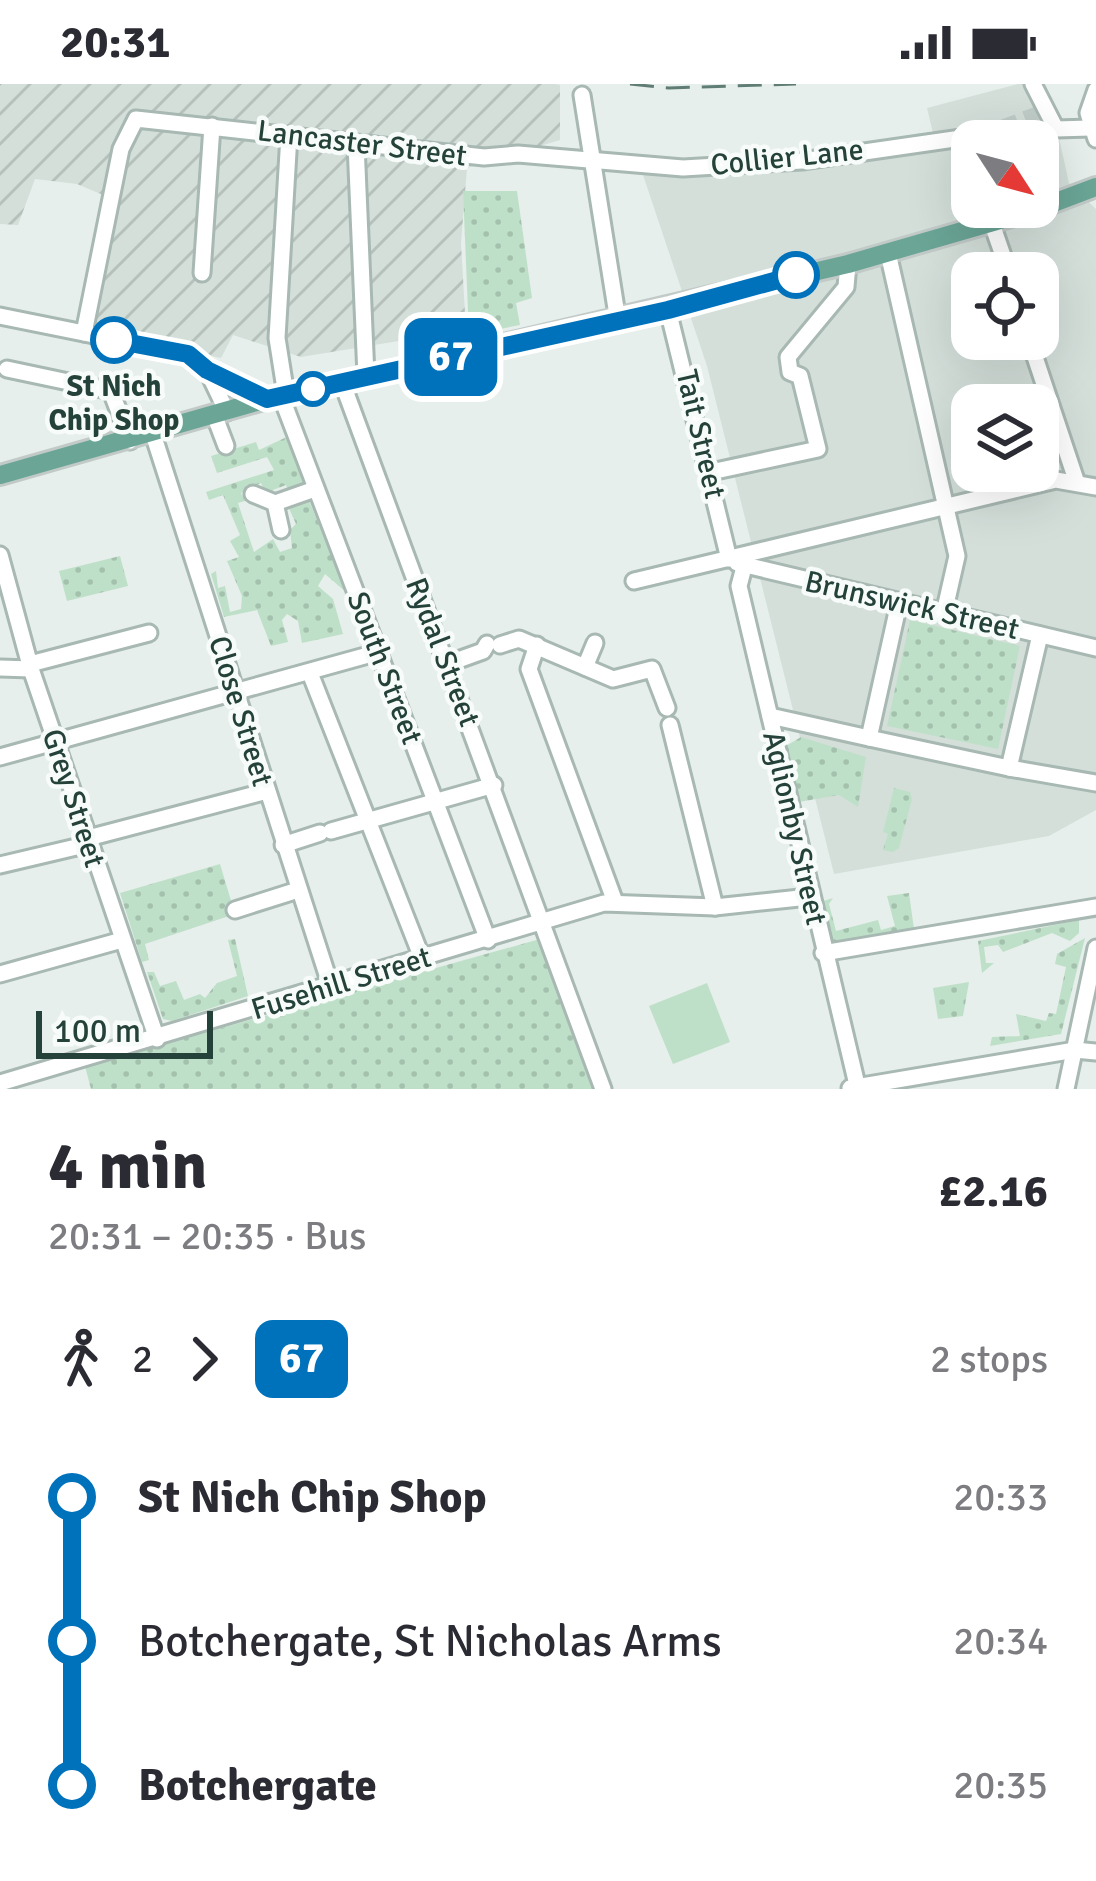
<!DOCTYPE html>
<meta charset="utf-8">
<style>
:root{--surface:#fff;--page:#f7f7f7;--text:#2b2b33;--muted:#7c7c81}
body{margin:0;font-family:Signika,sans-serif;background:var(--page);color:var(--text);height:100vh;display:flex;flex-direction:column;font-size:45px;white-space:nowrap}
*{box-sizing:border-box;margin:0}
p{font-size:39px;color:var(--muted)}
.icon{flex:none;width:66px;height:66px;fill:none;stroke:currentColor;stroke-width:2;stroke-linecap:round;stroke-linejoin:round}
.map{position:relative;height:1005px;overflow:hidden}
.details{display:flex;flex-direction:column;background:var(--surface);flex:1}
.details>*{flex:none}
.badge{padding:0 24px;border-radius:18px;font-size:42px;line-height:78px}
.needle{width:78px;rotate:126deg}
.buttons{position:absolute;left:951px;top:36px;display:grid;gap:24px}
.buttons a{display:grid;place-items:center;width:108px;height:108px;border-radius:24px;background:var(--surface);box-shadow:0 12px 48px #0002;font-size:60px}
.scale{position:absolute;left:36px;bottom:30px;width:177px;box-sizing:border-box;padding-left:12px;border:6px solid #24423a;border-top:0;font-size:33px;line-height:42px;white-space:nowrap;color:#24423a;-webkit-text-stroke:9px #f7fbf9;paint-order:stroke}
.map>.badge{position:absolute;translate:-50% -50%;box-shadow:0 0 0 6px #fff}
.legs{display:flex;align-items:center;gap:18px;height:132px;padding:0 48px;font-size:39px}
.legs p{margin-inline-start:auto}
.headline{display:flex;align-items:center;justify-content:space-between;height:204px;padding:0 48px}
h1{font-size:66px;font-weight:700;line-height:90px}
ul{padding:0 48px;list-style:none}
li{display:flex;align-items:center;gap:42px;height:144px;font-size:45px}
li i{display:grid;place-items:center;width:18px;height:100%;margin:0 15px;background:currentColor}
li i::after{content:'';width:30px;height:30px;margin:-15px;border:9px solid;border-radius:50%;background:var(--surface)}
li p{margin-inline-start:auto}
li:first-child i{background:linear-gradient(#0000 50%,currentColor 0)}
li:last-child i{background:linear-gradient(currentColor 50%,#0000 0)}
.status{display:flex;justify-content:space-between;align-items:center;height:84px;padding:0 60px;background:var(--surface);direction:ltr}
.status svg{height:33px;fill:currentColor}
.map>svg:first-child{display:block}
</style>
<div class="status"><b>20:31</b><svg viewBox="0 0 49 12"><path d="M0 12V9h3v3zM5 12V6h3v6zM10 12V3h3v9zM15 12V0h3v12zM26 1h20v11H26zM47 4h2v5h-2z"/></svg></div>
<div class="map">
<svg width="1096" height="1005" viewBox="0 0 1096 1005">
<defs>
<pattern id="industrial-furrows" width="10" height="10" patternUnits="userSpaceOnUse" patternTransform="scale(3)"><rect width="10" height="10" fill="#d4dfda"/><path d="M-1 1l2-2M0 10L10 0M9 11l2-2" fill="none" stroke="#b6c1bc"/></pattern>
<pattern id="grass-dots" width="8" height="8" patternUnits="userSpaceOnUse" patternTransform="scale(3)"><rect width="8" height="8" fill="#bfe0c8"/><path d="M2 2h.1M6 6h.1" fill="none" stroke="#a4c1ad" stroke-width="1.8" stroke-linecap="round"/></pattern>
</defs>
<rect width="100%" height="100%" fill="#e6efeb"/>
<!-- built -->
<path fill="#d4dfda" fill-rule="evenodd" d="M1018,0H1026L1054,31L1069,99L1096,125V726L1049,752L834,790L707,282L641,85L752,77L934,53L927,24ZM972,57H1038V123H972ZM972,189H1038V255H972ZM972,321H1038V387H972Z"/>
<!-- industrial -->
<path fill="url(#industrial-furrows)" d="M0,0H555L560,1V56L467,84L461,159L466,246L301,273L233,251L221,274L84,246L115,116L77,100L35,95L18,141L0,140Z"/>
<!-- grass -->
<g fill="url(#grass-dots)">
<path d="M463,107H517L532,214L516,219L520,241L469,251Z"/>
<path d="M291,351L308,397L306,405L290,414L286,401L273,406L276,414L267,413L261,399L241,409L245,417L238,419L254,468L273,455L280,468L292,464L290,446L296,440L288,422L308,414L347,509L325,490L318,502L333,515L343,550L302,559L298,537L287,530L282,536L288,558L271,562L257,526L224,533L211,490L216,487L218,504L225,502L230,528L241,525L242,512L227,477L239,473L230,457L240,451L223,411L209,416L206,408L274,386L267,373L217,389L211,372L256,358L259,366Z"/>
<path d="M120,472L128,502L67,517L59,487Z"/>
<path d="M910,536L1020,562L998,665L887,642Z"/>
<path d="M801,653L866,673L858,723L839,711L799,718L786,662Z"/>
<path d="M894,704L910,708L912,715L899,764L893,768L883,766L888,750L883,748Z"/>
<path d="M220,780L235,830L145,860L149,876L142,878L120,809Z"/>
<path d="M909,809L914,845L831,862L820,818L833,814L829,820L836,847L878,836L881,846L895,842L887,812Z"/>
<path d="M1079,836V849L1070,857L1052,849L1003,868L998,861L984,863L986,879H994L982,889L978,857Z"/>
<path d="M1085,854L1061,950L990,962L992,953L1020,952L1016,930L1046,937L1049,929L1056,930L1066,883L1055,880L1057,870Z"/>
<path d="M235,855L248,912L172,937L163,935L147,888H154L160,902L176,897L184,916L200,910L205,914L217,899L237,892L228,856Z"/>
<path d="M540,855L596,1005H91L85,982Z"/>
<path d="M969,898L963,932L938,935L933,904Z"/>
</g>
<!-- garden -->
<path fill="#bfe0c8" d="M707,899L730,958L673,980L649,922Z"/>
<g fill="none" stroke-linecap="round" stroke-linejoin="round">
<!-- minor-tunnel -->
<path stroke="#bfccc8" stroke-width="15" stroke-dasharray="15 8" stroke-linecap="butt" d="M982,51L1037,30"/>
<defs>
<g id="minor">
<path d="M1033,0L1056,45L1090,44"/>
<path d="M1096,6L1088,29L1096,55"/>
<path d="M582,11L618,237"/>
<path d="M356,60L366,292"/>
<path d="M992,140L1009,189"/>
<path d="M888,169L957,472L944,529"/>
<path d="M202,189L212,42"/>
<path d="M668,226L729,475"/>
<path d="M0,232L188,270L207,286L227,328"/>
<path d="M84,249L121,65L136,35L484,73L518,70L683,84L802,77L982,51"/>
<path d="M1029,255L1077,399"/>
<path d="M7,285L111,307L130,357"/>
<path d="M209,287L267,315"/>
<path d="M342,298L603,1005"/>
<path d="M286,311L277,254L289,51"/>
<path d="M281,312L488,856"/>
<path d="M215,333L226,362"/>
<path d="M153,350L331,903"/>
<path d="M711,388L818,365L800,292L790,288L788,273L846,203L848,180"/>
<path d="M253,410L275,419L281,446"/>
<path d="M275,419L315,405"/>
<path d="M0,471L31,585L157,955"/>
<path d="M737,479L1096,564"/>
<path d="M744,483L739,502L858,1005"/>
<path d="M634,497L1056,396L1096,403"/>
<path d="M899,519L869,654L1009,684L1040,551"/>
<path d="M500,561L519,555L613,595L652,585L667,624"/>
<path d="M537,561L529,585L615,818"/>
<path d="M30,580L149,549"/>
<path d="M447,580L483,567L487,560"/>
<path d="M585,583L595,559"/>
<path d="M0,584L31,585"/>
<path d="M310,589L422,874"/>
<path d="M770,632L869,654"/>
<path d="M670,641L715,823"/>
<path d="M0,673L379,568"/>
<path d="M1009,684L1096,699"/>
<path d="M331,747L494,701"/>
<path d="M88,754L267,707"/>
<path d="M283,761L320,749"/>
<path d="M0,781L89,760"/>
<path d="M235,826L298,806"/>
<path d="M823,869L1096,823"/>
<path d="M0,890L122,856"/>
<path d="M0,999L604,819L715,823L809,813"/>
<path d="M850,1004L1075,966L1096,968"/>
<path d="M1066,1005L1096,864"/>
</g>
<path id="major" d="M0,391L267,315L848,180L1035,126L1096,103"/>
</defs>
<!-- minor casing -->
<use href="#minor" stroke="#a8b8b2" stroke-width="21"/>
<!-- major casing -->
<use href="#major" stroke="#c2cac8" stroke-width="24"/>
<!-- minor -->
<use href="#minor" stroke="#fff" stroke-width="15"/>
<!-- major -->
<use href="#major" stroke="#6aa596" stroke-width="18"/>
<!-- rail -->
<path stroke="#5f7d75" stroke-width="3" stroke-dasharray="24 12" stroke-linecap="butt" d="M630,0L669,4L796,0"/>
</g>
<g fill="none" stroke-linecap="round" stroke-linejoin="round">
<defs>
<path id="line-1" d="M114,256L188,270L207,286L267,315L668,226L796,191"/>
</defs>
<!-- line-1 casing -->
<use href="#line-1" stroke="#fff" stroke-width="27"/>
<!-- line-1 -->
<use href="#line-1" stroke="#0072bc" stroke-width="18"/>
</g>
<!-- markers -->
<g fill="#fff" stroke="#0072bc" stroke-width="6">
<circle cx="796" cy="191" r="21"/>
<circle cx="114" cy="256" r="21"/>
<circle cx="313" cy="305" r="15"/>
</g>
<g text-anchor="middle" stroke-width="9" stroke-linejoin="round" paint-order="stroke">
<!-- street labels -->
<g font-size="30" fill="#24423a" stroke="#f7fbf9">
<text transform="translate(362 59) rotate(7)" y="10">Lancaster Street</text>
<text transform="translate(787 73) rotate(-6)" y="10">Collier Lane</text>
<text transform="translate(701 350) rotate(77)" y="10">Tait Street</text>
<text transform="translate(912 521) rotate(13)" y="10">Brunswick Street</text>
<text transform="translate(443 568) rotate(69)" y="10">Rydal Street</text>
<text transform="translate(385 584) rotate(69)" y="10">South Street</text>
<text transform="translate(241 627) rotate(73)" y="10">Close Street</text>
<text transform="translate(74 714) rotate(72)" y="10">Grey Street</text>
<text transform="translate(795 744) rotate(77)" y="10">Aglionby Street</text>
<text transform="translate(341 899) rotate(-17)" y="10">Fusehill Street</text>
</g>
<!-- stop labels -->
<g font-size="30" font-weight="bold" fill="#24423a" stroke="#f7fbf9">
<text x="114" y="312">St Nich<tspan x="114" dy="34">Chip Shop</tspan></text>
</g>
</g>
</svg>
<div class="buttons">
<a><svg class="needle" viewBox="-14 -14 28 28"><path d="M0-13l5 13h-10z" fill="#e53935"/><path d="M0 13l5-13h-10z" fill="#7c7c81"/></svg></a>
<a><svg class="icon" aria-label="locate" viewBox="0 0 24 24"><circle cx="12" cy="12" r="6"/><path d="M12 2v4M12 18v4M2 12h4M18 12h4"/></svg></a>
<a><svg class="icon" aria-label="layers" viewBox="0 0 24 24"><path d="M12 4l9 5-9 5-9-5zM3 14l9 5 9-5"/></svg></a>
</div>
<div class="scale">100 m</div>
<b class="badge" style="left:451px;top:273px;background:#0072bc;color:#fff">67</b>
</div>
<section class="details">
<div class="headline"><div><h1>4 min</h1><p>20:31 – 20:35 · Bus</p></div><b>£2.16</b></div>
<div class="legs"><svg class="icon" aria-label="walk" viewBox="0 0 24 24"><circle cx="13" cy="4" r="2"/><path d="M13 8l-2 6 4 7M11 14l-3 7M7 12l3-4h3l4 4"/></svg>2<svg class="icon" aria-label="forward" viewBox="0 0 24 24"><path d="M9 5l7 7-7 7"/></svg><b class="badge" style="background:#0072bc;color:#fff">67</b><p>2 stops</p></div>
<ul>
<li><i style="color:#0072bc"></i><b>St Nich Chip Shop</b><p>20:33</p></li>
<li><i style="color:#0072bc"></i><span>Botchergate, St Nicholas Arms</span><p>20:34</p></li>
<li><i style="color:#0072bc"></i><b>Botchergate</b><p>20:35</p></li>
</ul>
</section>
